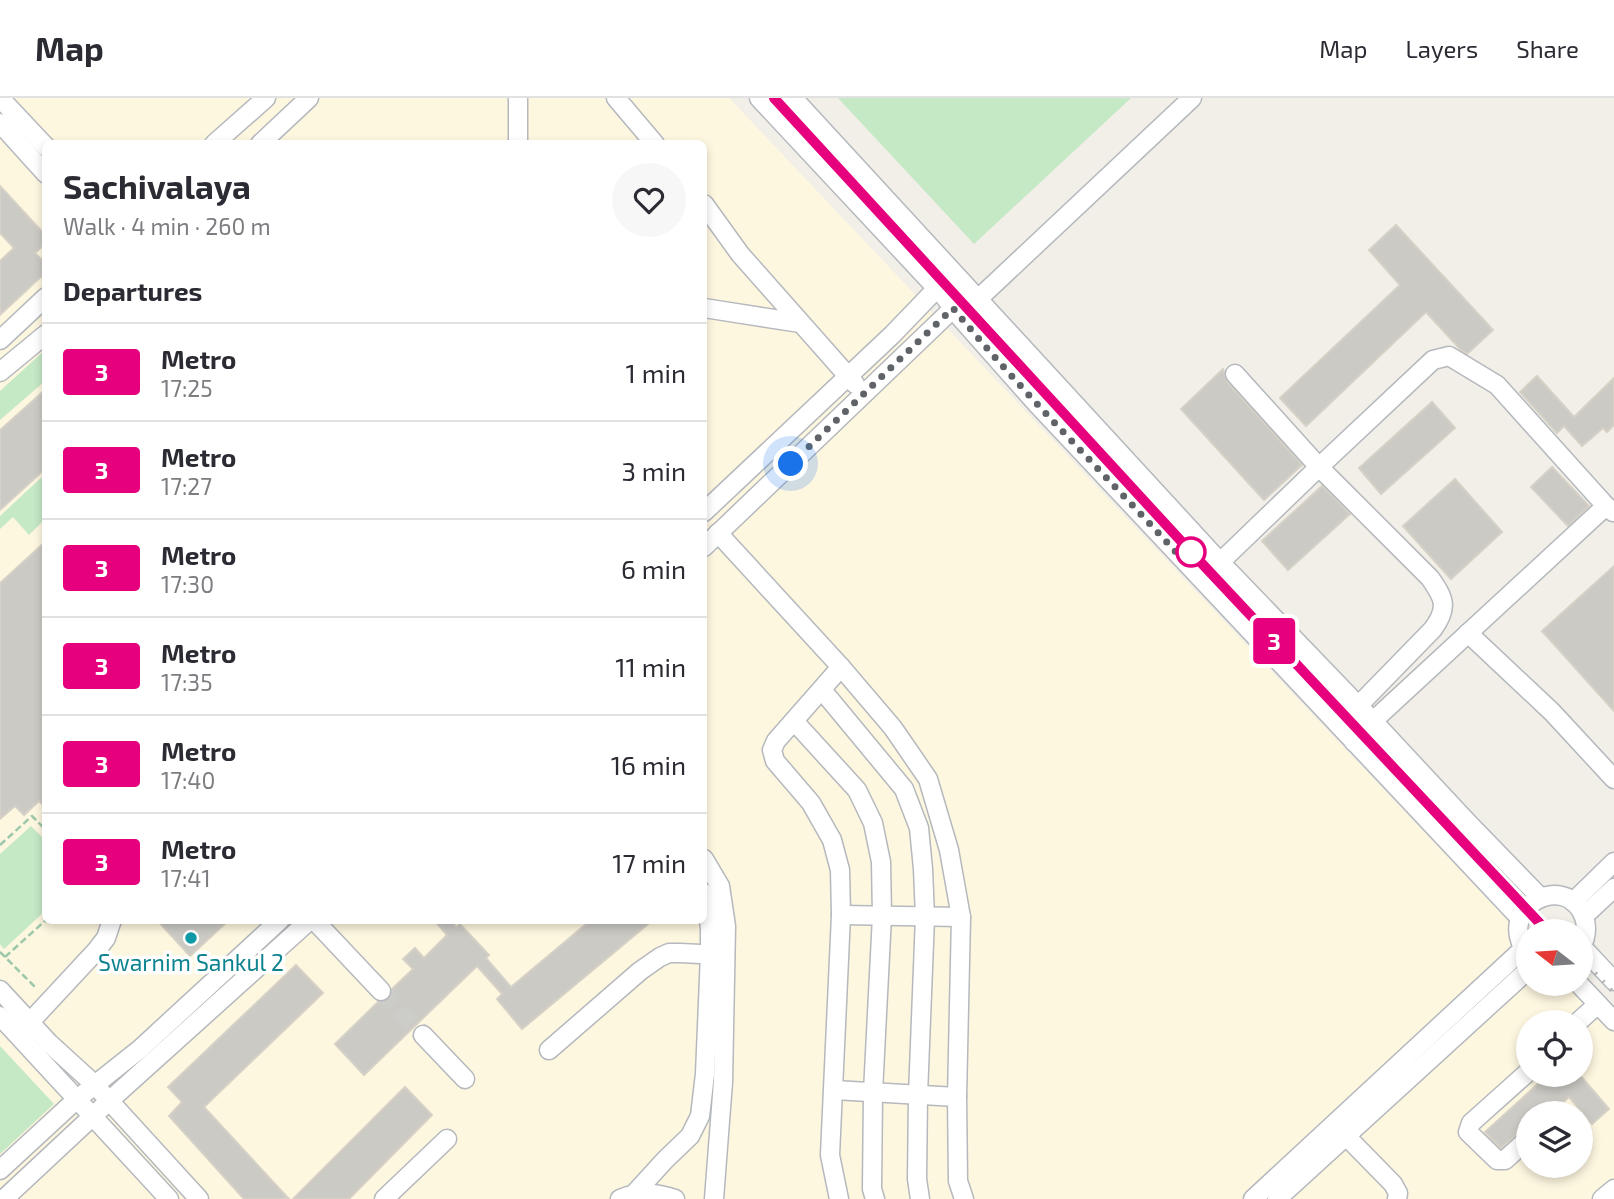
<!DOCTYPE html>
<meta charset="utf-8">
<style>
:root{--surface:#fff;--page:#f7f7f7;--text:#2b2b33;--muted:#7c7c81;--line:#e1e1e2}
body{margin:0;font-family:"Exo 2",sans-serif;background:var(--page);color:var(--text);height:100vh;display:flex;flex-direction:column;font-size:26px;white-space:nowrap}
*{box-sizing:border-box;margin:0}
p{font-size:23px;color:var(--muted)}
.icon{flex:none;width:38px;height:38px;fill:none;stroke:currentColor;stroke-width:2;stroke-linecap:round;stroke-linejoin:round}
.map{position:relative;flex:1;overflow:hidden}
.side{position:absolute;left:42px;top:42px;width:665px;height:784px;display:flex;flex-direction:column;background:var(--surface);border-radius:10px;box-shadow:0 4px 10px #0003}
.side>*{flex:none}
.badge{padding:0 14px;border-radius:5px;font-size:24px;line-height:46px}
.needle{width:46px;rotate:287deg}
.tools{position:absolute;left:1516px;top:821px;display:grid;gap:14px}
.tools a{display:grid;place-items:center;width:77px;height:77px;border-radius:50%;background:var(--surface);box-shadow:0 4px 10px #0003;font-size:35px}
.you{position:absolute;width:35px;height:35px;margin:-18px;border:5px solid #fff;border-radius:50%;background:#1a73e8;box-shadow:0 0 0 10px #1a73e833}
.map>.badge{position:absolute;translate:-50% -50%;box-shadow:0 0 0 4px #fff}
h2{padding:0 21px;font-size:26px;line-height:63px}
.round{display:grid;place-items:center;flex:none;width:74px;height:74px;border-radius:37px;background:var(--page)}
.summary{display:flex;align-items:center;justify-content:space-between;height:119px;padding:0 21px}
h1{font-size:33px;font-weight:700;line-height:52px}
ul{padding:0;list-style:none}
li{display:flex;align-items:center;gap:21px;height:98px;padding:0 21px;border-top:2px solid var(--line)}
li div{flex:1}
li b{display:block;font-size:26px}
li em{font-style:normal}
li .badge{min-width:77px;font-weight:700;text-align:center}
header{display:flex;align-items:center;gap:42px;box-sizing:border-box;height:98px;padding:0 35px;background:var(--surface);border-bottom:2px solid var(--line)}
header strong{font-size:33px}
nav{display:flex;gap:38px;margin-inline-start:auto;font-size:24px}
.map>svg:first-child{display:block}
</style>
<header>
<strong>Map</strong>
<nav><a>Map</a><a>Layers</a><a>Share</a></nav>
</header>
<div class="map">
<svg width="1614" height="1101" viewBox="0 0 1614 1101">
<rect width="100%" height="100%" fill="#f1efe8"/>
<!-- commercial -->
<path fill="#fef7e0" fill-rule="evenodd" d="M0,0H729L1528,844V886H1567L1614,935V1101H0ZM46,46H704V822H46ZM1528,924H1580V976H1528ZM1528,1015H1580V1068H1528Z"/>
<!-- green -->
<g fill="#c5e8c5">
<path d="M838,0H1131L974,146Z"/>
<path d="M45,252V283L0,322V293Z"/>
<path d="M44,377L46,379L45,421L29,437L13,419L0,431V418Z"/>
<path d="M31,728L45,742V813L4,851L0,846V756Z"/>
<path d="M0,948L54,1006L0,1056Z"/>
</g>
<!-- building -->
<g fill="#cccac5" stroke="#d6d1c6" stroke-width="2">
<path d="M0,88L46,138V145L35,155L46,166V174L0,217V163L14,150L0,135Z"/>
<path d="M1396,127L1493,232L1467,256L1460,251L1426,214L1306,328L1280,300L1400,187L1369,152Z"/>
<path d="M1223,271L1227,284L1302,367L1264,402L1181,311Z"/>
<path d="M1537,278L1574,319L1614,280V327L1607,334L1603,330L1582,348L1564,328L1557,335L1520,294Z"/>
<path d="M46,291V370L0,412V332Z"/>
<path d="M1432,304L1455,330L1381,396L1359,370Z"/>
<path d="M1552,369L1589,408L1568,428L1531,389Z"/>
<path d="M1455,381L1502,434L1451,481L1403,428Z"/>
<path d="M1322,388L1350,416L1288,472L1262,443Z"/>
<path d="M46,443V710L39,703L24,717L15,708L0,721V485Z"/>
<path d="M1614,468V613L1542,533Z"/>
<path d="M157,822H229L190,858Z"/>
<path d="M434,822H451L456,829L460,826L489,857L486,860L511,889L591,822H653L522,931L497,901L502,896L477,868L364,977L335,946L378,904H384L389,901L392,896V891L413,871L403,861L415,850L424,860L447,837Z"/>
<path d="M296,867L323,895L204,1009L289,1101H244L169,1018L182,1004L168,989Z"/>
<path d="M1549,976H1579L1609,1011L1592,1026L1569,999L1551,1015H1528V1030L1520,1033L1501,1050L1485,1034Z"/>
<path d="M405,989L432,1017L349,1101H293Z"/>
</g>
<g fill="none" stroke-linecap="round" stroke-linejoin="round">
<!-- minor-tunnel -->
<path stroke="#ccccc8" stroke-width="18" stroke-dasharray="18 9" stroke-linecap="butt" d="M381,893L423,937"/>
<defs>
<g id="minor">
<path d="M0,0L46,49"/>
<path d="M518,0V46"/>
<path d="M616,0L655,46"/>
<path d="M759,0L944,198L959,218L1037,306L1520,820"/>
<path d="M793,0L1220,464L1373,623L1468,725L1540,799"/>
<path d="M0,25L46,76"/>
<path d="M214,46L266,0"/>
<path d="M260,46L309,0"/>
<path d="M704,106L740,156L855,286"/>
<path d="M977,202L1192,0"/>
<path d="M704,210L800,225"/>
<path d="M0,242L46,199"/>
<path d="M0,274L46,236"/>
<path d="M1235,276L1319,369L1430,480C1444,500 1449,509 1433,531L1358,608"/>
<path d="M704,414L892,237L943,184"/>
<path d="M718,435L841,569L893,630L928,681L949,752L961,819L957,999L958,1083L964,1101"/>
<path d="M704,449L962,202"/>
<path d="M1212,472L1319,369L1433,262L1449,258L1497,287L1606,408"/>
<path d="M1468,535L1552,614L1614,681"/>
<path d="M822,592L904,691L919,730L923,771L925,819L918,997L917,1081L920,1101"/>
<path d="M794,623L857,692L873,725L881,764L882,818L873,994L872,1091L875,1101"/>
<path d="M1354,644L1373,623L1606,408L1613,414"/>
<path d="M704,761L720,788L726,828L723,984L714,1101"/>
<path d="M1573,804L1614,764"/>
<path d="M841,817L961,819"/>
<path d="M1584,818L1614,790"/>
<path d="M314,822L381,893"/>
<path d="M1582,849L1614,883"/>
<path d="M1528,856C1492,811 1566,771 1584,819C1588,831 1586,841 1580,851"/>
<path d="M1579,886L1614,923"/>
<path d="M0,892L49,945L94,986L199,1101"/>
<path d="M0,918L169,1101"/>
<path d="M30,924L96,853L106,840L112,822"/>
<path d="M1578,924L1598,906"/>
<path d="M423,937L465,981"/>
<path d="M549,952L640,873L660,859L669,855H680L721,857"/>
<path d="M1528,974L1471,1025L1468,1034L1497,1062H1505L1528,1041"/>
<path d="M834,992L957,999"/>
<path d="M1346,1038L1393,1086L1398,1095L1397,1101"/>
<path d="M0,1072L77,1001L140,951L280,822"/>
<path d="M634,1096L665,1062L690,1038L700,1018L705,976L710,856V832L708,812L704,795"/>
<path d="M4,1101L109,1003L310,822"/>
<path d="M384,1101L447,1041"/>
<path d="M620,1101C639,1093 655,1094 675,1101"/>
<path d="M839,1101L830,1057L841,817L840,772L832,742L811,705L775,663L772,652L776,643L841,569"/>
<path d="M1253,1101L1524,850"/>
<path d="M1277,1101L1528,872"/>
<path d="M1602,1101L1614,1091"/>
</g>
</defs>
<!-- minor casing -->
<use href="#minor" stroke="#b5b8bc" stroke-width="21"/>
<!-- path -->
<g stroke="#9cc7a9" stroke-width="2.5" stroke-dasharray="7 3.5" stroke-linecap="butt">
<path d="M0,747L32,718L46,732"/>
<path d="M0,854L37,891"/>
<path d="M5,859L46,822"/>
</g>
<!-- minor -->
<use href="#minor" stroke="#fff" stroke-width="18"/>
<!-- rail -->
<g stroke="#b6b7b8" stroke-width="4.5" stroke-dasharray="2 9" stroke-linecap="butt">
<path d="M774,0L1192,455L1547,833"/>
<path d="M1580,859L1614,895"/>
</g>
</g>
<g fill="none" stroke-linecap="round" stroke-linejoin="round">
<defs>
<path id="line" d="M774,0L1192,455L1547,833"/>
</defs>
<!-- line casing -->
<use href="#line" stroke="#fff" stroke-width="16"/>
<!-- line -->
<use href="#line" stroke="#e6007e" stroke-width="10"/>
<!-- walk -->
<path stroke="#5f6368" stroke-width="7" stroke-dasharray="0 12.6" d="M791,366L953,210C1026,299 1108,379 1184,463L1191,454"/>
</g>
<!-- markers -->
<circle fill="#fff" stroke="#e6007e" stroke-width="3.5" cx="1191" cy="454" r="14"/>
<circle fill="#0f9aa8" stroke="#fff" stroke-width="2.5" cx="191" cy="840" r="7"/>
<g text-anchor="middle" stroke-width="7" stroke-linejoin="round" paint-order="stroke">
<!-- culture labels -->
<g font-size="23" fill="#0d838f" stroke="#fff">
<text x="191" y="873">Swarnim Sankul 2</text>
</g>
</g>
</svg>
<div class="tools">
<a><svg class="needle" viewBox="-14 -14 28 28"><path d="M0-13l5 13h-10z" fill="#e53935"/><path d="M0 13l5-13h-10z" fill="#7c7c81"/></svg></a>
<a><svg class="icon" aria-label="locate" viewBox="0 0 24 24"><circle cx="12" cy="12" r="6"/><path d="M12 2v4M12 18v4M2 12h4M18 12h4"/></svg></a>
<a><svg class="icon" aria-label="layers" viewBox="0 0 24 24"><path d="M12 4l9 5-9 5-9-5zM3 14l9 5 9-5"/></svg></a>
</div>
<div class="you" style="left:791px;top:366px"></div>
<b class="badge" style="left:1274px;top:543px;background:#e6007e;color:#fff">3</b>
<section class="side">
<div class="summary"><div><h1>Sachivalaya</h1><p>Walk · 4 min · 260 m</p></div><a class="round"><svg class="icon" aria-label="heart" viewBox="0 0 24 24"><path d="M12 20l-8-8c-3-5 5-10 8-4 3-6 11-1 8 4z"/></svg></a></div>
<h2>Departures</h2>
<ul>
<li><span class="badge" style="background:#e6007e;color:#fff">3</span><div><b>Metro</b><p>17:25</p></div><em>1 min</em></li>
<li><span class="badge" style="background:#e6007e;color:#fff">3</span><div><b>Metro</b><p>17:27</p></div><em>3 min</em></li>
<li><span class="badge" style="background:#e6007e;color:#fff">3</span><div><b>Metro</b><p>17:30</p></div><em>6 min</em></li>
<li><span class="badge" style="background:#e6007e;color:#fff">3</span><div><b>Metro</b><p>17:35</p></div><em>11 min</em></li>
<li><span class="badge" style="background:#e6007e;color:#fff">3</span><div><b>Metro</b><p>17:40</p></div><em>16 min</em></li>
<li><span class="badge" style="background:#e6007e;color:#fff">3</span><div><b>Metro</b><p>17:41</p></div><em>17 min</em></li>
</ul>
</section>
</div>
